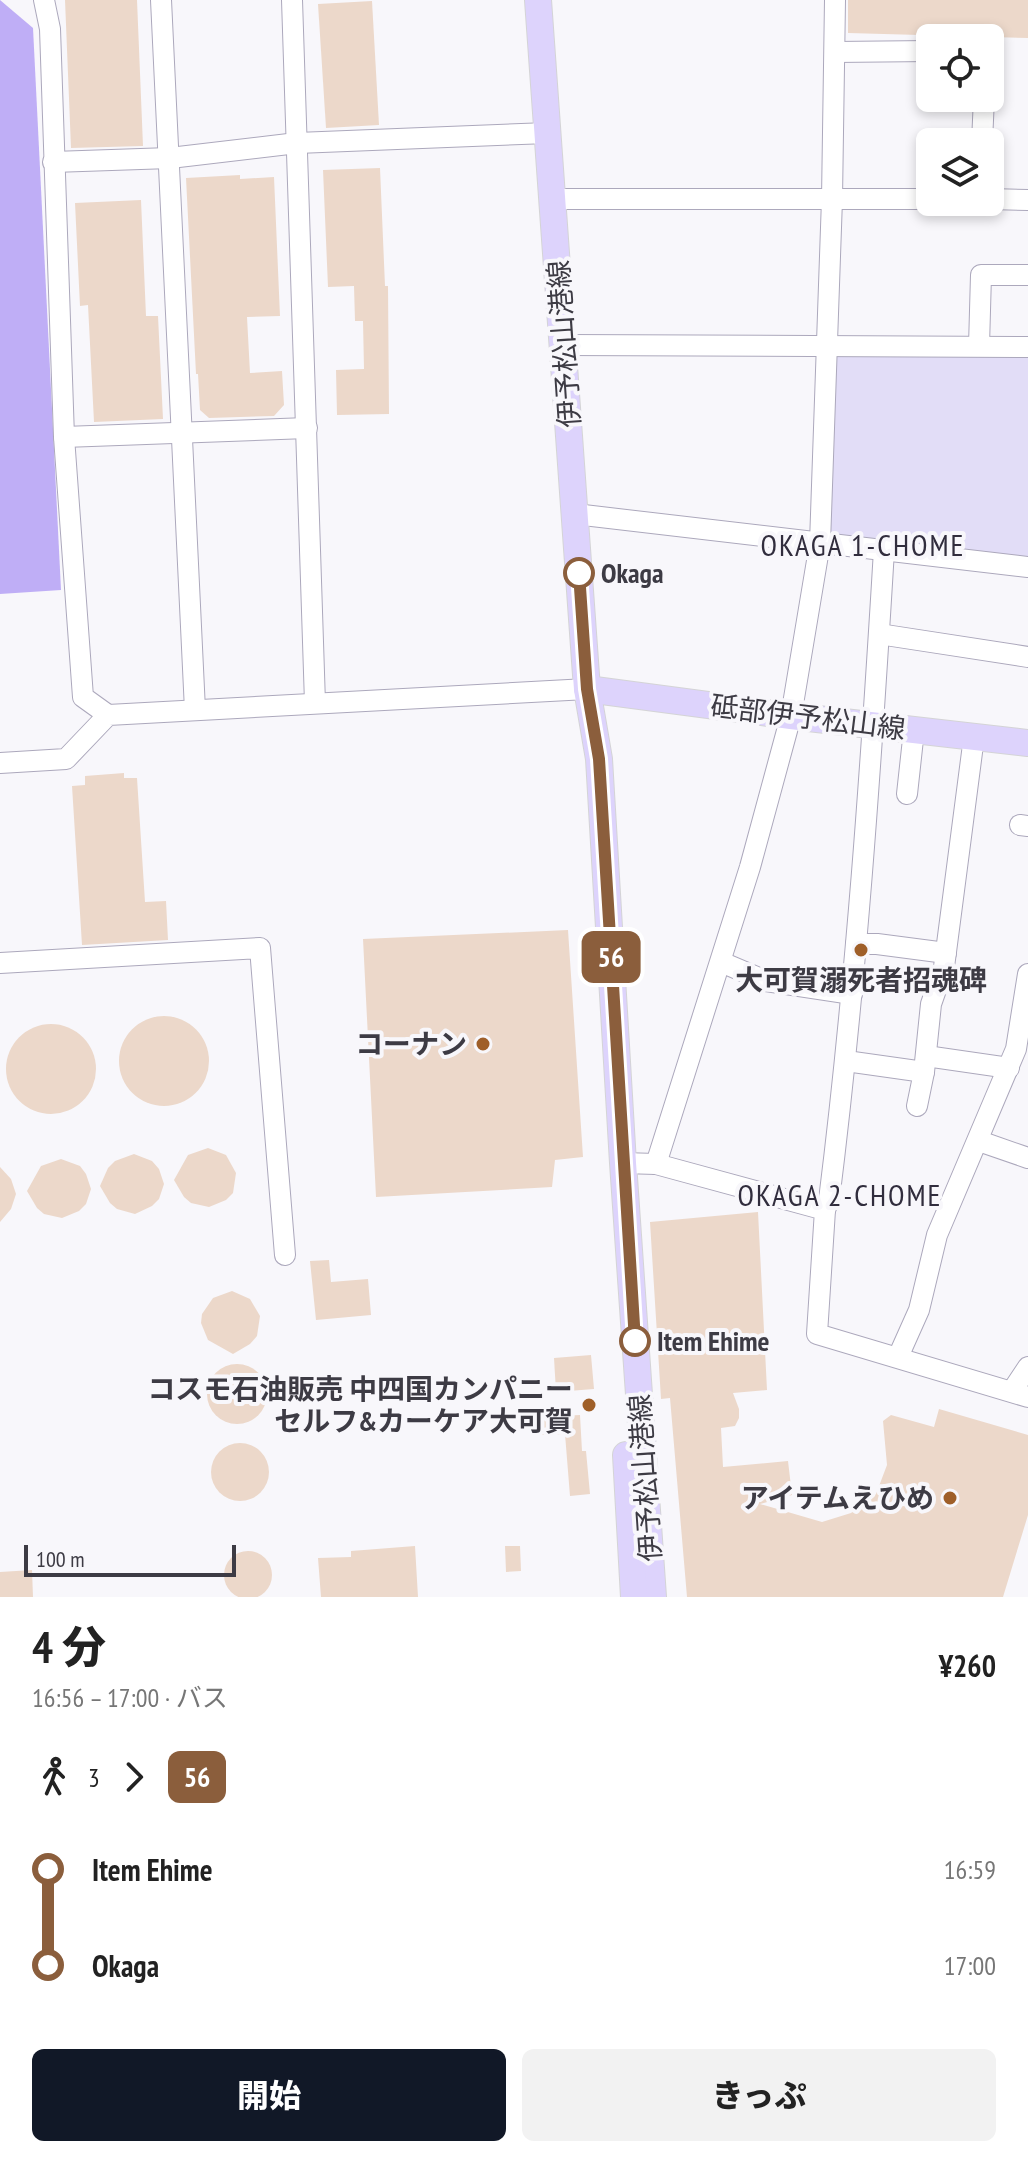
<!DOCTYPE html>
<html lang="ja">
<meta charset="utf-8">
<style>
:root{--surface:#fff;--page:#f2f2f2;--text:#222;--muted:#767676;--accent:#111827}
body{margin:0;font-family:"PT Sans Narrow","Noto Sans JP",sans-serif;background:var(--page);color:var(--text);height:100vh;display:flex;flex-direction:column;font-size:30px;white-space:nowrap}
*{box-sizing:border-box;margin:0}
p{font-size:26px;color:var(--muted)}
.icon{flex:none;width:44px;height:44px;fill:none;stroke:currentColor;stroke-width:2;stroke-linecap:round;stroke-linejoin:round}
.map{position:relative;height:1597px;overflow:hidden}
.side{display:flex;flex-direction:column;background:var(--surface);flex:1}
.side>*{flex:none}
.badge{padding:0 16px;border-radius:12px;font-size:28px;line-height:52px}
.buttons{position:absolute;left:916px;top:24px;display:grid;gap:16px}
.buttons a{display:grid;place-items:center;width:88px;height:88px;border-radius:12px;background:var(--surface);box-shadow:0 4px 12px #0003;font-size:40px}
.scale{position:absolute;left:24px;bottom:20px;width:212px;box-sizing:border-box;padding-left:8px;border:4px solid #3d3b44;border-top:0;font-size:22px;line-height:28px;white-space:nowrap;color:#3d3b44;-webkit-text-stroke:6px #f8f7fb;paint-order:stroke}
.map>.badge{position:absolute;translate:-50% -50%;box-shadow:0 0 0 4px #fff}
.legs{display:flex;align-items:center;gap:12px;height:88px;padding:0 32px;font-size:26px}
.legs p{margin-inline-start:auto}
.summary{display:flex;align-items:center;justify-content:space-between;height:136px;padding:0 32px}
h1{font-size:44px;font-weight:800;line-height:60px}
.action{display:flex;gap:16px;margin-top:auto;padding:16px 32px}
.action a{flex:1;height:92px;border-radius:12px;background:var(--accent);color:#fff;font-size:32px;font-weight:800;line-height:92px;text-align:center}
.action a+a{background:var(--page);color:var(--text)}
ul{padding:0 32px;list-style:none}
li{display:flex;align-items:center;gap:28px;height:96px;font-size:30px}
li i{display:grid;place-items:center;width:12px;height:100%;margin:0 10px;background:currentColor}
li i::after{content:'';width:20px;height:20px;margin:-10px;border:6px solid;border-radius:50%;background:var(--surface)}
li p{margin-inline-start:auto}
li:first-child i{background:linear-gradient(#0000 50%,currentColor 0)}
li:last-child i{background:linear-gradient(currentColor 50%,#0000 0)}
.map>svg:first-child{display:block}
</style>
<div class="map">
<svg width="1028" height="1597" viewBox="0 0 1028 1597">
<rect width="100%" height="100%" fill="#f8f7fb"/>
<!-- green -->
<path fill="#e2ddf7" d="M831,350L1028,352V563L824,539Z"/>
<!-- water -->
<path fill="#bfaef6" d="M0,0L33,28L61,590L0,594Z"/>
<!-- building -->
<g fill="#ecd8ca">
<path d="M65,0H137L143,146L71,148Z"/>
<path d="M848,0H1028V38L848,33Z"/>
<path d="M372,1L379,125L326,128L318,4Z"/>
<path d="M380,168L385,286H388L389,414L337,415L336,370L364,369L363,321H355L354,286L328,287L323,170Z"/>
<path d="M240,175V179L274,177L280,316L247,317L250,373L282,371L284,405L274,416L209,418L200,410L198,374H196L186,178Z"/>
<path d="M141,200L146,316H158L163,419L94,422L88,305L80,306L75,203Z"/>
<path d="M124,773V778H137L145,902L166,901L168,940L82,945L72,786L85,785V776Z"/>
<path d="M568,930L583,1157L555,1160L552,1187L376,1197L363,939Z"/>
<circle cx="164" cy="1061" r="45"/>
<circle cx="51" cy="1069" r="45"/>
<path d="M208,1148L226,1155L236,1173L233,1193L226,1200L209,1207L191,1203L184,1197L174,1180L188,1155Z"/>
<path d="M134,1154L152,1161L159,1169L164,1184L159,1199L152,1206L135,1214L117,1209L110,1203L100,1186L108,1168L115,1161Z"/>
<path d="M61,1159L80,1166L86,1174L91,1189L86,1204L79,1211L62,1218L44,1214L37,1208L27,1191L41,1166Z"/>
<path d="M0,1167L11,1179L16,1194L11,1209L0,1222Z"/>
<path d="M758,1212L767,1390L733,1393L739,1409V1418L735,1426L721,1428L723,1467L788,1461L792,1495L760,1504L822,1522L851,1513L876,1494L887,1465L883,1421L891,1415L934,1427L939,1409L1028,1435V1515L1003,1597H687L670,1398L661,1399L650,1222Z"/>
<path d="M329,1260L331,1282L368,1279L371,1315L316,1320L310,1261Z"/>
<path d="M232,1291L250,1299L260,1316L257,1336L250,1344L233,1354L208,1340L201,1323L202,1314L213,1298Z"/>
<path d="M591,1355L594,1389L556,1392L554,1358Z"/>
<circle cx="237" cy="1394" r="30"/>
<path d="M580,1415L582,1451H586L590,1494L570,1496L565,1434L534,1435L533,1417Z"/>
<circle cx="240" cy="1472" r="29"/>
<path d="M415,1546L418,1597H321L318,1558L351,1557V1551Z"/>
<path d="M505,1546H520L521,1571L506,1572Z"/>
<circle cx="248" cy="1575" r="24"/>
<path d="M32,1570L33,1597H0V1572Z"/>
</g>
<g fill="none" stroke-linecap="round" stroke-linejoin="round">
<defs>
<g id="minor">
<path d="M44,0L50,29L64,437L83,697L108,715"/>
<path d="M161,0L195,710"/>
<path d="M292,0L315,703"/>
<path d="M835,52L930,51"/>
<path d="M982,142L984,98"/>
<path d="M53,162L170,158L297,143L548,133"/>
<path d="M554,199H930"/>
<path d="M990,199L1028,200"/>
<path d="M564,345L1028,347"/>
<path d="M979,346L981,275H1028"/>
<path d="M64,437L307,428"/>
<path d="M575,514L1028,567"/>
<path d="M879,634L1028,657"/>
<path d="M0,763L66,759L108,715L587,689"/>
<path d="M907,794L914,730"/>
<path d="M1020,825L1028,826"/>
<path d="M856,944H877L946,953"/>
<path d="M721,962L766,981L852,994"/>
<path d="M0,963L260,948L285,1255"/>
<path d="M926,1056L1009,1068"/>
<path d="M846,1061L924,1072"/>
<path d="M917,1106L924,1072L931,1004L944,967L974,737"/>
<path d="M979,1141L1028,1158"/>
<path d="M623,1163L656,1164L825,1210L817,1334L1028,1397"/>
<path d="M656,1164L750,867L791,716L820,543L832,199L835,0"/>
<path d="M825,1210L829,1200C856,984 871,767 884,550"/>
<path d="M898,1357L919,1310L937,1235L1016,1049L1028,974"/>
<path d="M1012,1391L1028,1367"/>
</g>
<g id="major">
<path d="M538,0L587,689L599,759L623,1163L653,1597"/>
<path d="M587,689L791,716L1028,743"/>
<path d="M626,1455L634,1597"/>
</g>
</defs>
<!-- minor casing -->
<use href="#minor" stroke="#aca8bc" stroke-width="22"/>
<!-- major casing -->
<use href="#major" stroke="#d4d4d6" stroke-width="28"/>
<!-- minor -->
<use href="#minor" stroke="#fff" stroke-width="20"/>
<!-- major -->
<use href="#major" stroke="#ddd3fc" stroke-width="26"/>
</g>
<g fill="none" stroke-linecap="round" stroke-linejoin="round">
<defs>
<path id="line-1" d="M579,573L587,689L599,759L635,1341"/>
</defs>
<!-- line-1 casing -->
<use href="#line-1" stroke="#fff" stroke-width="18"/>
<!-- line-1 -->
<use href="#line-1" stroke="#8b5e3c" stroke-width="12"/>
</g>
<!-- markers -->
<g fill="#fff" stroke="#8b5e3c" stroke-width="4">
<circle cx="579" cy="573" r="14"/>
<circle cx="635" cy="1341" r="14"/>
</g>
<g fill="#9f5f29" stroke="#f8f7fb" stroke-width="3">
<circle cx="861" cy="950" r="8"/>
<circle cx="483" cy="1044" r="8"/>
<circle cx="589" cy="1405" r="8"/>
<circle cx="950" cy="1498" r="8"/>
</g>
<g text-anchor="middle" stroke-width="8" stroke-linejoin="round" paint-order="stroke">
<!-- street labels -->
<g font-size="28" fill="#3d3b44" stroke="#f8f7fb">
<text transform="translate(564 344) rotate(-94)" y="10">伊予松山港線</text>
<text transform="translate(808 717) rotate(7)" y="10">砥部伊予松山線</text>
<text transform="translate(645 1478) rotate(-94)" y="10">伊予松山港線</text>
</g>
<!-- stop labels -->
<g font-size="28" font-weight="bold" fill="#3d3b44" stroke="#f8f7fb" text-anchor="start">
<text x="601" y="583">Okaga</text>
<text x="657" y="1351">Item Ehime</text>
</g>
<!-- poi labels -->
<g font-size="28" font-weight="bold" fill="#3d3b44" stroke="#f8f7fb" text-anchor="end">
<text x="861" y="990" text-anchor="middle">大可賀溺死者招魂碑</text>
<text x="467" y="1054">コーナン</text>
<text x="573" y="1399">コスモ石油販売 中四国カンパニー<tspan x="573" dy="32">セルフ&amp;カーケア大可賀</tspan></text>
<text x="934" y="1508">アイテムえひめ</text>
</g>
<!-- neighbourhood labels -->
<g font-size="30" letter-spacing="2" fill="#312d3d" stroke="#f8f7fb">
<text x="863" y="556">OKAGA 1-CHOME</text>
<text x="840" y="1206">OKAGA 2-CHOME</text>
</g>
</g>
</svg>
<div class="buttons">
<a><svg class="icon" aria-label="locate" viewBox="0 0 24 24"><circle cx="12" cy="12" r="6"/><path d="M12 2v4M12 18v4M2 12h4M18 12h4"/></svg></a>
<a><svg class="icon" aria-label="layers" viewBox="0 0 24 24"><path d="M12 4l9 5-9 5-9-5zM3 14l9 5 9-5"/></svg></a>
</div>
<div class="scale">100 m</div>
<b class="badge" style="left:611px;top:957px;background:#8b5e3c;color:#fff">56</b>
</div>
<section class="side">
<div class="summary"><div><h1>4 分</h1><p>16:56 – 17:00 · バス</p></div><b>¥260</b></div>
<div class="legs"><svg class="icon" aria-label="walk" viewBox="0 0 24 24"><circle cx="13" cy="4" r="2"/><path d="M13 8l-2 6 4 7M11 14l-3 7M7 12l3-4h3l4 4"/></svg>3<svg class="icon" aria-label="forward" viewBox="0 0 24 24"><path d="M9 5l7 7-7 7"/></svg><b class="badge" style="background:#8b5e3c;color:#fff">56</b></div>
<ul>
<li><i style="color:#8b5e3c"></i><b>Item Ehime</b><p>16:59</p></li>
<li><i style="color:#8b5e3c"></i><b>Okaga</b><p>17:00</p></li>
</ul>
<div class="action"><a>開始</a><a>きっぷ</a></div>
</section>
